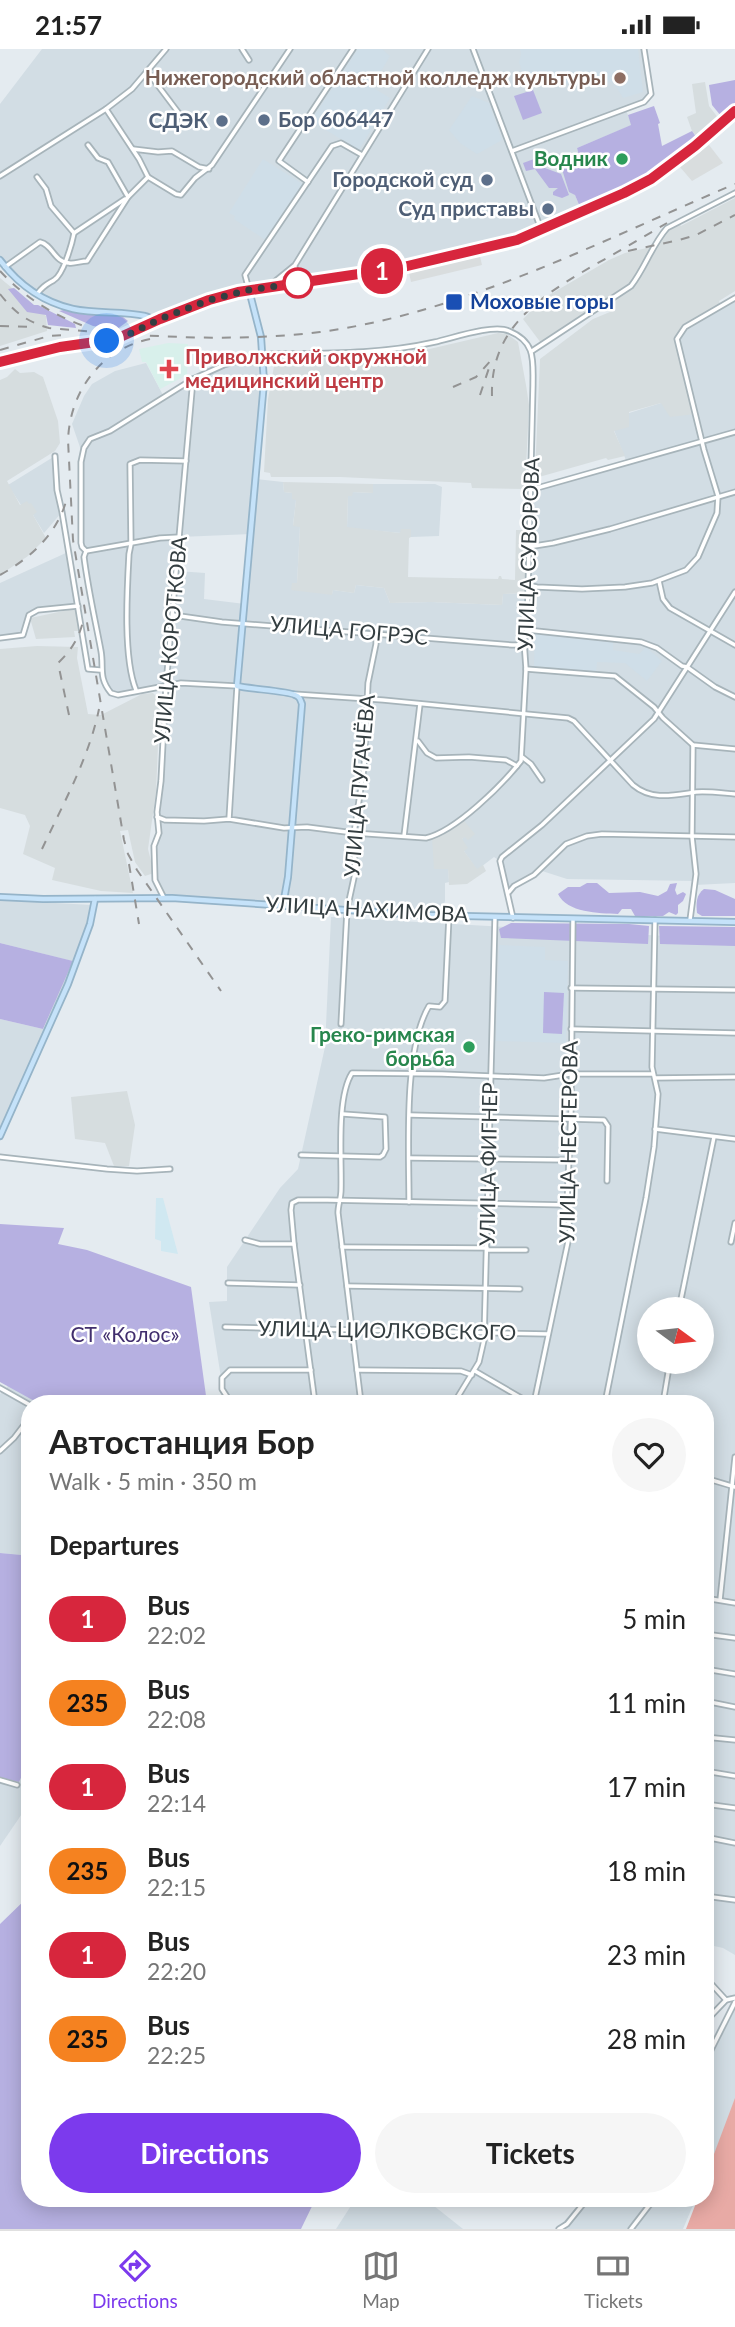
<!DOCTYPE html>
<meta charset="utf-8">
<style>
:root{--surface:#fff;--page:#f6f6f6;--text:#222;--muted:#767676;--line:#e0e0e0;--accent:#7c3aed}
body{margin:0;font-family:Lato,sans-serif;background:var(--page);color:var(--text);height:100vh;display:flex;flex-direction:column;font-size:26px;white-space:nowrap}
*{box-sizing:border-box;margin:0}
p{font-size:23px;color:var(--muted)}
.icon{flex:none;width:38px;height:38px;fill:none;stroke:currentColor;stroke-width:2;stroke-linecap:round;stroke-linejoin:round}
.map{position:relative;flex:1;overflow:hidden}
.panel{position:absolute;left:21px;top:1346px;width:693px;height:812px;display:flex;flex-direction:column;background:var(--surface);border-radius:28px;box-shadow:0 4px 18px #0003}
.panel>*{flex:none}
.badge{padding:0 14px;border-radius:23px;font-size:24px;line-height:46px}
.needle{width:46px;rotate:105deg}
.tools{position:absolute;left:637px;top:1248px;display:grid;gap:14px}
.tools a{display:grid;place-items:center;width:77px;height:77px;border-radius:50%;background:var(--surface);box-shadow:0 4px 18px #0003;font-size:35px}
.you{position:absolute;width:35px;height:35px;margin:-18px;border:5px solid #fff;border-radius:50%;background:#1a73e8;box-shadow:0 0 0 10px #1a73e833}
.map>.badge{position:absolute;translate:-50% -50%;box-shadow:0 0 0 4px #fff}
h2{padding:0 28px;font-size:26px;line-height:63px}
.round{display:grid;place-items:center;flex:none;width:74px;height:74px;border-radius:37px;background:var(--page)}
.summary{display:flex;align-items:center;justify-content:space-between;height:119px;padding:0 28px}
h1{font-size:33px;font-weight:700;line-height:52px}
.action{display:flex;gap:14px;margin-top:auto;padding:14px 28px}
.action a{flex:1;height:80px;border-radius:42px;background:var(--accent);color:#fff;font-size:28px;font-weight:700;line-height:80px;text-align:center}
.action a+a{background:var(--page);color:var(--text)}
ul{padding:0;list-style:none}
li{display:flex;align-items:center;gap:21px;height:84px;padding:0 28px}
li div{flex:1}
li b{display:block;font-size:26px}
li em{font-style:normal}
li .badge{min-width:77px;font-weight:700;text-align:center}
.status{display:flex;justify-content:space-between;align-items:center;height:49px;padding:0 35px;background:var(--surface);direction:ltr}
.status svg{height:19px;fill:currentColor}
.menu{display:flex;justify-content:space-around;align-items:center;height:98px;border-top:2px solid var(--line);background:var(--surface);font-size:19px;color:var(--muted)}
.menu a{display:grid;justify-items:center;gap:4px}
.menu .current{color:var(--accent)}
.map>svg:first-child{display:block}
</style>
<div class="status"><b>21:57</b><svg viewBox="0 0 49 12"><path d="M0 12V9h3v3zM5 12V6h3v6zM10 12V3h3v9zM15 12V0h3v12zM26 1h20v11H26zM47 4h2v5h-2z"/></svg></div>
<div class="map">
<svg width="735" height="2180" viewBox="0 0 735 2180">
<rect width="100%" height="100%" fill="#e4ebf0"/>
<!-- residential -->
<g fill="#d2dde4" fill-rule="evenodd">
<path d="M42,0H644L651,45L644,53L626,61L632,76L577,99L580,106L562,114L582,163L517,191L399,220L229,246L154,273L149,268L71,260L29,240L0,211V55Z"/>
<path d="M735,249V834L695,836V832L567,830L539,821L523,831L508,845L500,812L494,808L477,821L464,802L462,790L465,787V768L432,787L448,820L449,833L445,834V852L440,867L164,849L155,831L154,797L159,784L157,763L161,732L166,636L118,646L111,644L100,621L102,611L84,508L86,502L82,498V404L72,375L84,347L92,335L115,322L146,314L164,348L193,330L224,316L263,305L256,430L283,433L284,443L292,444L296,451L293,476L300,477L297,534L332,545L333,541L354,544L356,536L384,539L390,554L431,553L502,556L503,545L527,544L530,441L627,414L614,381L629,364L661,354L681,282ZM251,485L245,555L204,550L205,524L177,522L180,488Z"/>
<path d="M55,407L57,441L62,463L44,484L33,466L29,455L21,456L8,436Z"/>
<path d="M373,435H435L442,438L439,487L411,488V480H401V484L347,479L348,447L352,443L373,444Z"/>
<path d="M68,503L78,557L38,561L29,566L23,586L0,589V534Z"/>
<path d="M0,851L92,856L77,906L0,1083V970L43,980L72,912L0,894Z"/>
<path d="M331,868L735,891V1906L723,1899L705,1895V1354H225L209,1253L227,1252V1218L280,1139L298,1120L325,998ZM649,1260H702V1312H649Z"/>
<path d="M12,1331L52,1354H30V1493L23,1506L0,1504V1345L4,1341H5Z"/>
<path d="M0,1718L30,1727V1753L0,1797Z"/>
<path d="M735,1958V2055L705,2127V2008Z"/>
<path d="M356,2149H424L463,2180H336Z"/>
<path d="M584,2149H696L683,2180H562L561,2176Z"/>
</g>
<!-- commercial -->
<path fill="#d0e8f1" d="M156,1149H163L178,1205L161,1202V1192L155,1190Z"/>
<!-- industrial -->
<g fill="#d6dddf">
<path d="M705,33L709,57L722,74L701,92L692,82L687,68L696,64L692,35Z"/>
<path d="M735,149V242L719,252L721,257L685,278L677,290L696,365L670,368L661,354L629,363V378L614,382L625,407L608,411L606,409L539,428L535,425L540,310L593,270L610,263L602,257L631,237L659,188L667,179L679,173L681,177Z"/>
<path d="M651,198L638,225L629,235L541,294L523,270L544,249L609,211L625,204Z"/>
<path d="M0,229L46,267L47,282L0,297Z"/>
<path d="M498,284L507,285L518,293L526,336L529,356L525,440L472,439L471,434L340,428H271L270,424L264,423L268,350L275,312L421,302Z"/>
<path d="M15,320L20,324L34,323L43,328L58,372L60,394L55,402L7,432L20,456L27,452L29,455L31,454L37,463L33,466L46,489L28,507L0,526V331L7,328Z"/>
<path d="M283,433L373,435V444L353,443L352,447H348L347,478L400,484L401,480H411V488L409,489L408,528L498,530L499,527H501L502,530L515,531L516,481H529L527,544L503,545L502,556L431,553L390,554L384,539L356,536L354,544L333,541L332,546L291,541L292,534H297L300,478L293,477L296,451L292,450V444L284,443Z"/>
<path d="M73,560L76,562L79,582H74L75,588L36,590L30,569Z"/>
<path d="M37,597L78,598L77,609L88,665L101,666L142,645L153,644L160,651L156,743L148,800L154,824L145,827L135,813L128,781L120,782L133,844L101,842L52,831L55,819L23,805L30,777L25,766L0,759V600Z"/>
<path d="M465,767V773L475,785L468,791L465,788L462,790L468,799L464,802L477,820L483,816L486,822L467,835L449,836L448,820H434L432,787Z"/>
<path d="M127,1042L135,1076L129,1117H114L105,1094L75,1090L71,1048Z"/>
</g>
<!-- education -->
<g fill="#cfdee8">
<path d="M358,0H382L390,7L372,38L390,49L359,101L311,72Z"/>
<path d="M520,0H638L643,43L623,49L614,34L584,25L562,37L526,35L519,13L521,5Z"/>
<path d="M472,47L489,54L502,91L477,105L460,94L449,81Z"/>
<path d="M263,110L304,136L267,192L234,170L235,167L229,164Z"/>
<path d="M535,585L613,593V601L639,605L646,598L662,612L647,632L625,614L597,613L596,623L534,617Z"/>
<path d="M499,896L545,898V911L568,912L566,994L496,992Z"/>
</g>
<!-- medical -->
<path fill="#d8f0eb" d="M168,294L188,295L187,326L160,340L146,313H142L139,300Z"/>
<!-- green -->
<g fill="#b6b0e1">
<path d="M735,31V56L721,67L712,56L709,36Z"/>
<path d="M533,41L542,64L523,71L514,47Z"/>
<path d="M654,57L660,74L658,75L662,97L692,82L697,89L694,95L634,135L580,158L575,146L569,143L561,117L562,114L579,106L577,99L631,76L628,66Z"/>
<path d="M534,110L545,119L561,125L569,146L562,149L553,146V143L558,139H549L535,120L526,122L523,114Z"/>
<path d="M14,239L34,256H38L75,275L76,279L48,276L46,266L27,263L8,240Z"/>
<path d="M68,260L123,268L128,272L116,281L93,277L59,262Z"/>
<path d="M587,834H597L609,844L640,843L658,847L667,842L670,835L677,834L675,841L677,846L683,843L686,845L683,852L678,856V864L676,866L669,863L663,867H635L631,860H622L618,865C599,864 567,864 558,845L568,838H580Z"/>
<path d="M704,840L715,841L735,850V867H702L697,864C696,854 696,846 704,840Z"/>
<path d="M511,874L629,875L649,877L648,895L501,889L499,880Z"/>
<path d="M659,877L735,878V897L660,895Z"/>
<path d="M0,894L73,912L43,980L0,970Z"/>
<path d="M544,943L564,944L562,985L543,984Z"/>
<path d="M0,1175L64,1179L58,1195L87,1201L191,1238L207,1354H38L0,1333Z"/>
<path d="M30,1493V1709L19,1733L0,1729V1504L22,1506Z"/>
<path d="M30,1846V2149H316L301,2180H0V1875Z"/>
</g>
<!-- parking -->
<g fill="#d9ddde">
<path d="M709,96L723,114L692,132L680,118Z"/>
<path d="M479,203L482,216L411,233L408,219Z"/>
</g>
<!-- water -->
<path fill="#e8aaa5" d="M735,2049V2180H686L698,2149H705V2129Z"/>
<g fill="none" stroke-linecap="round" stroke-linejoin="round">
<defs>
<g id="street">
<path d="M242,0L249,11"/>
<path d="M473,0L541,180"/>
<path d="M147,22L184,71"/>
<path d="M106,60L139,110L148,128L176,145L181,146L195,129L212,116L290,0"/>
<path d="M88,96L98,109L108,113L128,148"/>
<path d="M133,100L158,103L172,102L199,118L209,120"/>
<path d="M512,102L644,53L651,45L644,0"/>
<path d="M0,127L106,60L132,40L166,0"/>
<path d="M37,128L46,140L51,157L74,184"/>
<path d="M308,133L279,112L353,0"/>
<path d="M74,184L125,150"/>
<path d="M5,218L40,193C53,196 54,213 69,214C74,215 81,212 87,212L128,148L148,128"/>
<path d="M295,218L296,228L299,234"/>
<path d="M268,238L295,216L428,0"/>
<path d="M249,241L245,226L332,97L341,94L362,106"/>
<path d="M37,245C43,237 46,236 54,231C63,226 72,195 74,184"/>
<path d="M532,302L631,237C645,219 652,196 667,179L735,144"/>
<path d="M55,407L57,441L62,463L88,620L100,621"/>
<path d="M530,441L735,383"/>
<path d="M528,498L553,494L610,480L735,443"/>
<path d="M86,502L160,489L180,488"/>
<path d="M659,532L663,550L670,559L735,596"/>
<path d="M527,536L537,538L582,540L625,538L652,534L686,521L698,508L717,464L718,447L704,401L677,290L685,278L735,249"/>
<path d="M173,566L222,573L512,596H517L524,592"/>
<path d="M527,581L641,593L657,599L682,617L687,618L715,638L735,648"/>
<path d="M0,589L23,586L29,566L38,561L78,557"/>
<path d="M526,620L615,627L654,658L663,669L693,696L735,700"/>
<path d="M136,641C123,609 127,541 129,505L131,495L130,415L140,411L186,412"/>
<path d="M294,645L383,651L568,669L574,672L633,736C652,752 674,746 696,743C709,742 722,744 735,745"/>
<path d="M418,692L427,704L436,709L469,708L506,711L517,717"/>
<path d="M522,708L531,715L542,731"/>
<path d="M157,768L165,771L204,772L229,770L284,779L307,778L354,784L426,789C456,782 502,736 521,712L526,620L524,592L527,581L533,336C533,311 536,293 509,282C493,275 453,289 435,293C378,306 321,304 263,305L224,316L193,330L110,382L90,390L84,399L81,413V494L82,498L86,502L84,508C88,540 95,570 101,602C104,619 98,628 111,644L118,646L181,634L237,637L229,770"/>
<path d="M404,787L420,655"/>
<path d="M509,843L514,837L534,826L566,795L587,787L602,785L735,788"/>
<path d="M164,849L155,831L154,797L159,784L157,763L161,732L166,636L193,330"/>
<path d="M513,869L500,812L502,808L542,776L654,670L735,543"/>
<path d="M690,871L696,825L692,788L693,696"/>
<path d="M571,939L735,941"/>
<path d="M341,975L347,861L355,824L354,784L364,719L368,634L376,595V584"/>
<path d="M571,980L735,984"/>
<path d="M655,1029L735,1028"/>
<path d="M410,1066L604,1071L608,1077L607,1132"/>
<path d="M655,1080L735,1090"/>
<path d="M301,1106L380,1108L383,1106L386,1100L385,1068L343,1065"/>
<path d="M0,1108L107,1120L137,1122L170,1120"/>
<path d="M409,1109L569,1111"/>
<path d="M409,1153C409,1100 403,1001 429,957L440,958L445,952L449,867"/>
<path d="M245,1191L260,1195H294"/>
<path d="M731,1193L735,1174"/>
<path d="M342,1198L487,1199"/>
<path d="M487,1201H526"/>
<path d="M228,1234L300,1236"/>
<path d="M347,1237L520,1240"/>
<path d="M679,1260L714,1088"/>
<path d="M225,1278L548,1285"/>
<path d="M357,1321L461,1322L472,1326"/>
<path d="M475,1322L530,1354"/>
<path d="M0,1339L30,1356"/>
<path d="M231,1354L222,1340V1329L230,1321H311"/>
<path d="M315,1354L294,1195L291,1161L292,1154L298,1151H327L567,1156"/>
<path d="M361,1354L338,1164C338,1156 341,1149 341,1141C342,1111 336,1049 352,1024L442,1025L544,1029L570,1025H653"/>
<path d="M454,1354L479,1313L484,1291L495,868"/>
<path d="M534,1354L570,1183L567,1156L571,1061L573,870"/>
<path d="M605,1354L646,1149L654,1098L658,1045L652,1018L655,871"/>
<path d="M663,1354L670,1312"/>
<path d="M0,1402L14,1389L30,1368"/>
<path d="M705,1429L735,1438"/>
<path d="M705,1549L735,1554"/>
<path d="M720,1551L735,1408"/>
<path d="M705,1585L735,1589"/>
<path d="M705,1620L735,1625"/>
<path d="M705,1652L735,1658"/>
<path d="M705,1688L735,1691"/>
<path d="M705,1722L735,1727"/>
<path d="M0,1731L17,1736"/>
<path d="M705,1755L735,1759"/>
<path d="M705,1788L735,1794"/>
<path d="M705,1847L735,1851"/>
<path d="M705,1928L726,1951"/>
<path d="M705,1973L726,1951L735,1949"/>
<path d="M705,2013L735,1953"/>
<path d="M559,2180L567,2175L588,2149"/>
<path d="M631,2180L651,2154L653,2149"/>
</g>
<g id="secondary">
<path d="M0,211C18,235 43,253 73,260C96,265 124,262 145,267C150,268 150,269 154,273"/>
<path d="M249,241L261,288L264,333L237,637C250,640 288,642 295,646C300,648 300,650 302,655L288,828L283,856"/>
<path d="M0,313L60,298L116,290L160,270L209,251L238,243L399,220L517,191L624,144L651,130L695,97L735,63"/>
<path d="M0,848L43,850L172,849L419,866L735,873"/>
<path d="M0,1087L68,935L90,875L95,850"/>
</g>
</defs>
<!-- street casing -->
<use href="#street" stroke="#a7b4ba" stroke-width="7"/>
<!-- secondary casing -->
<use href="#secondary" stroke="#95b4c9" stroke-width="8"/>
<!-- street -->
<use href="#street" stroke="#fff" stroke-width="3.5"/>
<!-- secondary -->
<use href="#secondary" stroke="#c5e2f9" stroke-width="4.5"/>
<!-- rail -->
<g stroke="#939393" stroke-width="2" stroke-dasharray="9 9" stroke-linecap="butt">
<path d="M628,202L679,191L696,186L735,166"/>
<path d="M0,222C24,248 54,267 87,278"/>
<path d="M0,245C14,263 27,273 49,279C139,287 231,294 320,283C464,264 602,191 735,135"/>
<path d="M0,277L35,278"/>
<path d="M150,290C101,300 70,342 68,391L73,491L124,791L128,805L137,821L221,942"/>
<path d="M0,301L49,287L63,286"/>
<path d="M453,338L476,328L494,308"/>
<path d="M480,346L489,319"/>
<path d="M492,347C490,277 543,246 596,215C620,202 643,188 667,174"/>
<path d="M0,526C31,509 58,484 67,449"/>
<path d="M69,666L58,614C72,601 81,586 84,567"/>
<path d="M42,800C63,755 89,709 99,660"/>
<path d="M129,815L139,875"/>
</g>
</g>
<g fill="none" stroke-linecap="round" stroke-linejoin="round">
<defs>
<path id="line" d="M0,313L60,298L116,290L160,270L209,251L238,243L399,219L517,191L624,144L651,130L695,97L735,62"/>
</defs>
<!-- line casing -->
<use href="#line" stroke="#fff" stroke-width="16"/>
<!-- line -->
<use href="#line" stroke="#d7263d" stroke-width="10"/>
<!-- walk -->
<path stroke="#343e41" stroke-width="7" stroke-dasharray="0 12.6" d="M107,292L123,288L160,270L209,251L249,241L298,234"/>
</g>
<!-- markers -->
<circle fill="#8d6e63" stroke="#fff" stroke-width="2.5" cx="620" cy="29" r="7"/>
<g fill="#5c6f8a" stroke="#fff" stroke-width="2.5">
<circle cx="264" cy="71" r="7"/>
<circle cx="222" cy="72" r="7"/>
<circle cx="487" cy="131" r="7"/>
<circle cx="548" cy="160" r="7"/>
</g>
<g fill="#2e9e5b" stroke="#fff" stroke-width="2.5">
<circle cx="622" cy="110" r="7"/>
<circle cx="469" cy="998" r="7"/>
</g>
<circle fill="#fff" stroke="#d7263d" stroke-width="3.5" cx="298" cy="234" r="14"/>
<rect fill="#1a4fb4" stroke="#fff" stroke-width="2.5" x="445" y="244" width="18" height="18" rx="3.5"/>
<path fill="#e0444e" stroke="#fff" stroke-width="2.5" d="M165.5 309.5h7v7h7v7h-7v7h-7v-7h-7v-7h7z"/>
<g text-anchor="middle" stroke-width="5" stroke-linejoin="round" paint-order="stroke">
<!-- education labels -->
<g font-size="21" font-weight="bold" fill="#785e54" stroke="#fff" text-anchor="end">
<text x="606" y="36">Нижегородский областной колледж культуры</text>
</g>
<!-- service labels -->
<g font-size="21" font-weight="bold" fill="#4e5e75" stroke="#fff" text-anchor="end">
<text x="278" y="78" text-anchor="start">Бор 606447</text>
<text x="208" y="79">СДЭК</text>
<text x="473" y="138">Городской суд</text>
<text x="534" y="167">Суд приставы</text>
</g>
<!-- leisure labels -->
<g font-size="21" font-weight="bold" fill="#27864d" stroke="#fff" text-anchor="end">
<text x="608" y="117">Водник</text>
<text x="455" y="993">Греко-римская<tspan x="455" dy="24">борьба</tspan></text>
</g>
<!-- transit labels -->
<g font-size="21" font-weight="bold" fill="#164399" stroke="#fff" text-anchor="start">
<text x="470" y="260">Моховые горы</text>
</g>
<!-- health labels -->
<g font-size="21" font-weight="bold" fill="#be3a42" stroke="#fff" text-anchor="start">
<text x="185" y="315">Приволжский окружной<tspan x="185" dy="24">медицинский центр</tspan></text>
</g>
<!-- street labels -->
<g font-size="21" fill="#343e41" stroke="#fff">
<text transform="translate(529 505) rotate(-88)" y="7">УЛИЦА СУВОРОВА</text>
<text transform="translate(349 582) rotate(5)" y="7">УЛИЦА ГОГРЭС</text>
<text transform="translate(171 591) rotate(-85)" y="7">УЛИЦА КОРОТКОВА</text>
<text transform="translate(360 737) rotate(-85)" y="7">УЛИЦА ПУГАЧЁВА</text>
<text transform="translate(367 861) rotate(3)" y="7">УЛИЦА НАХИМОВА</text>
<text transform="translate(569 1093) rotate(-89)" y="7">УЛИЦА НЕСТЕРОВА</text>
<text transform="translate(489 1115) rotate(-89)" y="7">УЛИЦА ФИГНЕР</text>
<text transform="translate(387 1282) rotate(1)" y="7">УЛИЦА ЦИОЛКОВСКОГО</text>
</g>
<!-- park labels -->
<g font-size="21" fill="#412e6d" stroke="#fff">
<text x="125" y="1293">СТ «Колос»</text>
</g>
</g>
</svg>
<div class="tools">
<a><svg class="needle" viewBox="-14 -14 28 28"><path d="M0-13l5 13h-10z" fill="#e53935"/><path d="M0 13l5-13h-10z" fill="#767676"/></svg></a>
</div>
<div class="you" style="left:107px;top:292px"></div>
<b class="badge" style="left:382px;top:222px;background:#d7263d;color:#fff">1</b>
<section class="panel">
<div class="summary"><div><h1>Автостанция Бор</h1><p>Walk · 5 min · 350 m</p></div><a class="round"><svg class="icon" aria-label="heart" viewBox="0 0 24 24"><path d="M12 20l-8-8c-3-5 5-10 8-4 3-6 11-1 8 4z"/></svg></a></div>
<h2>Departures</h2>
<ul>
<li><span class="badge" style="background:#d7263d;color:#fff">1</span><div><b>Bus</b><p>22:02</p></div><em>5 min</em></li>
<li><span class="badge" style="background:#f58220;color:#111">235</span><div><b>Bus</b><p>22:08</p></div><em>11 min</em></li>
<li><span class="badge" style="background:#d7263d;color:#fff">1</span><div><b>Bus</b><p>22:14</p></div><em>17 min</em></li>
<li><span class="badge" style="background:#f58220;color:#111">235</span><div><b>Bus</b><p>22:15</p></div><em>18 min</em></li>
<li><span class="badge" style="background:#d7263d;color:#fff">1</span><div><b>Bus</b><p>22:20</p></div><em>23 min</em></li>
<li><span class="badge" style="background:#f58220;color:#111">235</span><div><b>Bus</b><p>22:25</p></div><em>28 min</em></li>
</ul>
<div class="action"><a>Directions</a><a>Tickets</a></div>
</section>
</div>
<nav class="menu">
<a class="current"><svg class="icon" aria-label="directions" viewBox="0 0 24 24"><path d="M12 3l9 9-9 9-9-9zM9 14v-3h6M13 9l2 2-2 2"/></svg>Directions</a>
<a><svg class="icon" aria-label="map" viewBox="0 0 24 24"><path d="M3 6l6-2 6 2 6-2v14l-6 2-6-2-6 2zM9 4v14M15 6v14"/></svg>Map</a>
<a><svg class="icon" aria-label="tickets" viewBox="0 0 24 24"><path d="M3 7h18v10H3zM15 7v10"/></svg>Tickets</a>
</nav>
